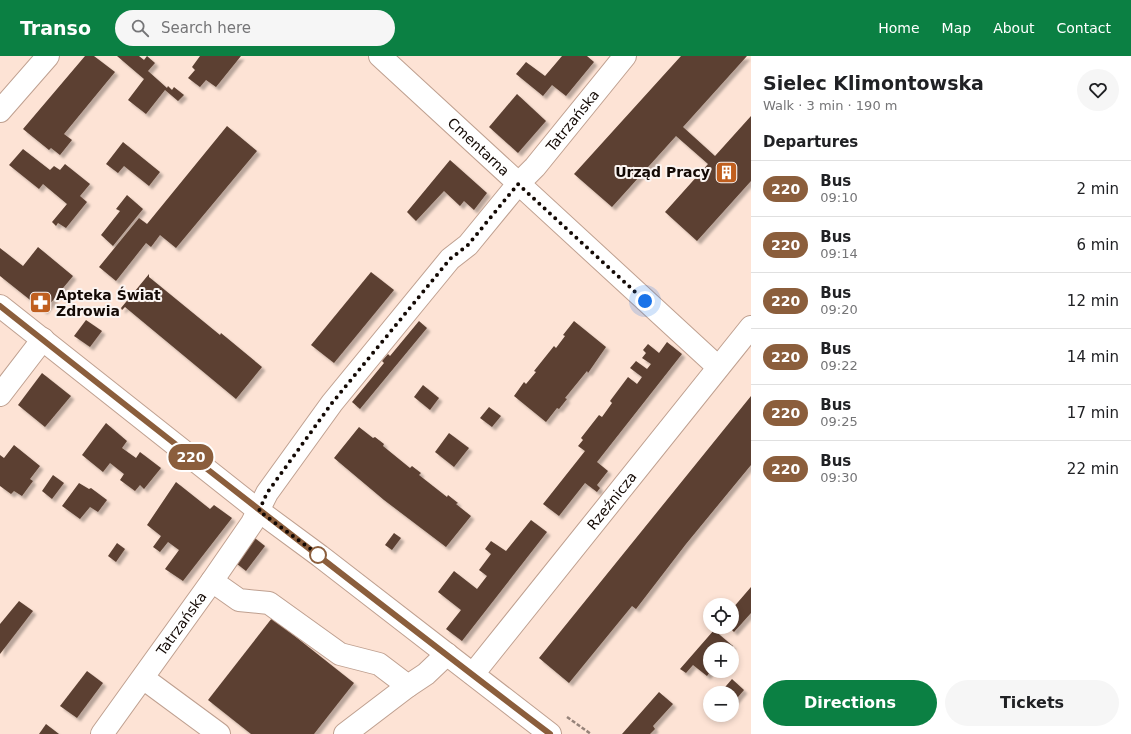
<!DOCTYPE html>
<meta charset="utf-8">
<style>
:root{--surface:#fff;--page:#f6f6f6;--text:#202124;--muted:#757577;--line:#e0e0e0;--accent:#0b8043}
body{margin:0;font-family:"DejaVu Sans",sans-serif;background:var(--page);color:var(--text);height:100vh;display:flex;flex-direction:column;font-size:15px;white-space:nowrap}
*{box-sizing:border-box;margin:0}
p{font-size:13px;color:var(--muted)}
.icon{flex:none;width:22px;height:22px;fill:none;stroke:currentColor;stroke-width:2;stroke-linecap:round;stroke-linejoin:round}
.map{position:relative;flex:1;overflow:hidden}
.details{display:flex;flex-direction:column;background:var(--surface);width:380px}
.details>*{flex:none}
.badge{padding:0 8px;border-radius:13px;font-size:14px;line-height:26px}
.controls{position:absolute;left:703px;top:542px;display:grid;gap:8px}
.controls a{display:grid;place-items:center;width:36px;height:36px;border-radius:50%;background:var(--surface);box-shadow:0 2px 6px #0003;font-size:20px}
.you{position:absolute;width:20px;height:20px;margin:-10px;border:3px solid #fff;border-radius:50%;background:#1a73e8;box-shadow:0 0 0 6px #1a73e833}
.map>.badge{position:absolute;translate:-50% -50%;box-shadow:0 0 0 2px #fff}
h2{padding:0 12px;font-size:15px;line-height:36px}
.round{display:grid;place-items:center;flex:none;width:42px;height:42px;border-radius:21px;background:var(--page)}
.summary{display:flex;align-items:center;justify-content:space-between;height:68px;padding:0 12px}
h1{font-size:19px;font-weight:800;line-height:30px}
.action{display:flex;gap:8px;margin-top:auto;padding:8px 12px}
.action a{flex:1;height:46px;border-radius:24px;background:var(--accent);color:#fff;font-size:16px;font-weight:800;line-height:46px;text-align:center}
.action a+a{background:var(--page);color:var(--text)}
ul{padding:0;list-style:none}
li{display:flex;align-items:center;gap:12px;height:56px;padding:0 12px;border-top:1px solid var(--line)}
li div{flex:1}
li b{display:block;font-size:15px}
li em{font-style:normal}
li .badge{min-width:44px;font-weight:700;text-align:center}
header{display:flex;align-items:center;gap:24px;box-sizing:border-box;height:56px;padding:0 20px;background:var(--accent);color:#fff}
header strong{font-size:19px}
nav{display:flex;gap:22px;margin-inline-start:auto;font-size:14px}
.search{width:280px;height:36px;background:var(--page);display:flex;align-items:center;gap:10px;box-sizing:border-box;padding:0 14px;border-radius:22px;color:var(--muted);font-size:15px}
main{display:flex;flex:1;min-height:0}
.map>svg:first-child{display:block}
</style>
<header>
<strong>Transo</strong>
<div class="search"><svg class="icon" aria-label="search" viewBox="0 0 24 24"><circle cx="10" cy="10" r="6"/><path d="M15 15l6 6"/></svg>Search here</div>
<nav><a>Home</a><a>Map</a><a>About</a><a>Contact</a></nav>
</header>
<main>
<div class="map">
<svg width="751" height="678" viewBox="0 0 751 678">
<defs>
<filter id="shadow"><feDropShadow dx="3.5" dy="3.5" stdDeviation="1" flood-color="#0004"/></filter>
</defs>
<rect width="100%" height="100%" fill="#fde3d5"/>
<!-- building -->
<g fill="#5b4032" filter="url(#shadow)">
<path d="M85,0H94L115,16L64,78L72,84L60,99L51,92L49,94L23,73Z"/>
<path d="M117,0H139L144,4L147,0L155,7L148,15L167,32L168,30L172,34L174,31L184,39L178,45L165,34L146,58L128,44L144,23Z"/>
<path d="M200,0H241L216,31L206,24L200,31L188,22L195,14L192,11Z"/>
<path d="M562,0H587L594,6L566,40L552,29L543,40L516,18L526,6L545,20Z"/>
<path d="M681,0H747L683,71L715,100L751,60V125L697,185L665,156L708,108L676,80L612,151L574,118Z"/>
<path d="M517,38L546,65L518,97L489,71Z"/>
<path d="M227,70L257,95L176,192L160,179L151,191L146,187L116,225L99,211L139,162L147,168Z"/>
<path d="M123,86L160,116L149,130L124,110L118,117L106,108Z"/>
<path d="M23,93L50,114L54,110L60,114L65,108L90,128L80,140L87,146L66,172L58,167L56,170L52,166L67,148L43,128L39,133L9,109Z"/>
<path d="M450,104L487,137L474,154L464,145L460,150L444,135L416,165L407,156Z"/>
<path d="M127,139L143,153L113,190L101,179L120,155L116,153Z"/>
<path d="M38,191L73,220L44,255L0,220V192L23,210Z"/>
<path d="M371,216L394,234L334,307L311,289Z"/>
<path d="M149,218V221L220,279L221,277L262,311L236,343L125,251L122,254L121,252Z"/>
<path d="M86,264L102,275L90,291L74,280Z"/>
<path d="M419,265L427,272L360,353L352,346L384,307L382,305L388,298L390,300Z"/>
<path d="M574,265L606,291L588,317L587,315L565,342L567,343L559,353L557,352L546,366L514,340L524,326L526,328L536,316L534,315L554,290L556,292L565,280L563,279Z"/>
<path d="M667,286L682,298L597,406L608,415L597,429L600,432L597,436L585,427L559,460L543,448L585,395L578,390L583,384L581,382L599,359L602,361L612,347L610,345L628,321L637,328L642,321L630,312L636,305L647,313L651,308L642,302L646,297L643,294L648,288L659,297Z"/>
<path d="M42,317L71,340L45,371L18,349Z"/>
<path d="M423,329L439,342L430,354L414,341Z"/>
<path d="M751,340V409L686,488L636,553L632,550L569,627L539,602Z"/>
<path d="M489,351L501,360L492,371L480,362Z"/>
<path d="M106,367L127,385L122,392L136,402L140,396L161,412L144,433L140,429L135,435L120,424L124,418L110,407L103,416L82,399Z"/>
<path d="M359,371L373,382L375,381L384,388L383,390L410,412L412,410L421,417L419,419L447,441L448,439L458,447L456,448L471,460L446,491L384,444L334,402Z"/>
<path d="M449,377L469,392L454,411L435,396Z"/>
<path d="M14,389L40,410L30,423L33,425L22,440L14,435L11,438L0,430V399L4,402Z"/>
<path d="M53,419L64,427L52,443L42,435Z"/>
<path d="M176,426L210,453L214,449L232,462L183,525L165,513L179,494L168,486L160,496L153,491L161,480L147,469Z"/>
<path d="M79,427L89,433L91,432L107,444L98,456L90,451L80,463L62,450Z"/>
<path d="M531,464L547,476L462,585L446,573L461,554L438,536L454,515L477,533L487,520L479,514L491,498L485,493L491,485L506,495Z"/>
<path d="M394,477L401,482L392,494L385,489Z"/>
<path d="M251,479L265,490L246,515L232,504Z"/>
<path d="M117,487L125,493L116,506L108,500Z"/>
<path d="M751,531V557L734,576L729,571H732V553Z"/>
<path d="M19,545L33,555L0,598V568Z"/>
<path d="M272,562L354,627L314,678H251L208,644Z"/>
<path d="M714,574L733,590L730,593H710V616L707,620L693,609L686,617L680,613Z"/>
<path d="M87,615L103,627L77,662L60,650Z"/>
<path d="M732,623L744,634L732,648V637H720Z"/>
<path d="M659,636L673,648L653,670L655,673L650,678H622Z"/>
<path d="M46,668L59,678H39Z"/>
</g>
<g fill="none" stroke-linecap="round" stroke-linejoin="round">
<defs>
<g id="minor">
<path id="s1" d="M380,0L718,311"/>
<path d="M0,55L48,0"/>
<path d="M0,250L259,455L320,500L550,678"/>
<path d="M0,339L43,283"/>
<path d="M212,525L239,544L269,547L340,598L379,608L408,630L426,618L447,598"/>
<path id="s2" d="M473,618L751,271"/>
<path d="M143,622L219,678"/>
<path id="s3" d="M102,678L212,525L252,467L267,437L332,347L450,203L468,189L518,128L535,111L625,0"/>
<path d="M345,678L408,630"/>
</g>
</defs>
<!-- minor casing -->
<use href="#minor" stroke="#bfa090" stroke-width="24"/>
<!-- path -->
<path stroke="#968379" stroke-width="2.5" stroke-dasharray="4 2" stroke-linecap="butt" d="M567,661L591,678"/>
<!-- minor -->
<use href="#minor" stroke="#fff" stroke-width="22"/>
</g>
<g fill="none" stroke-linecap="round" stroke-linejoin="round">
<defs>
<path id="line" d="M0,250C182,394 365,537 550,678"/>
</defs>
<!-- line casing -->
<use href="#line" stroke="#fff" stroke-width="9"/>
<!-- line -->
<use href="#line" stroke="#8b5e3c" stroke-width="6"/>
<!-- walk -->
<path stroke="#130904" stroke-width="4" stroke-dasharray="0 7.2" d="M318,499L320,500L259,455L267,437L332,347L450,203L468,189L518,128L645,245"/>
</g>
<!-- icons -->
<defs>
<symbol id="building-square" viewBox="-11 -11 22 22"><rect x="-9" y="-9" width="18" height="18" rx="4" fill="#c05f1f" stroke="#fbf4f1"/><path d="M-4-6H4V6H1V3H-1V6H-4ZM-2.5-4.3h1.7v1.8h-1.7ZM.8-4.3h1.7v1.8H.8ZM-2.5-1h1.7V.8h-1.7ZM.8-1h1.7V.8H.8Z" fill="#fff"/></symbol>
<symbol id="pharmacy-square" viewBox="-11 -11 22 22"><rect x="-9" y="-9" width="18" height="18" rx="4" fill="#c05f1f" stroke="#fbf4f1"/><path d="M-2-6h4v4h4v4h-4v4h-4v-4h-4v-4h4Z" fill="#fff"/></symbol>
</defs>
<g fill-rule="evenodd">
<use href="#building-square" x="714" y="104" width="25" height="25"/>
<use href="#pharmacy-square" x="28" y="234" width="25" height="25"/>
</g>
<!-- markers -->
<circle fill="#fff" stroke="#8b5e3c" stroke-width="2" cx="318" cy="499" r="8"/>
<g text-anchor="middle" stroke-width="4" stroke-linejoin="round" paint-order="stroke">
<!-- street labels -->
<g font-size="14" fill="#130904" stroke="#fbf4f1">
<text dy="5" stroke="none"><textPath href="#s3" startOffset="775">Tatrzańska</textPath></text>
<text dy="5" stroke="none"><textPath href="#s1" startOffset="134">Cmentarna</textPath></text>
<text dy="5" stroke="none"><textPath href="#s2" startOffset="222">Rzeźnicza</textPath></text>
<text dy="5" stroke="none"><textPath href="#s3" startOffset="136">Tatrzańska</textPath></text>
</g>
<!-- poi labels -->
<g font-size="14" font-weight="bold" fill="#130904" stroke="#fbf4f1" text-anchor="end">
<text x="710" y="121">Urząd Pracy</text>
<text x="56" y="244" text-anchor="start">Apteka Świat<tspan x="56" dy="16">Zdrowia</tspan></text>
</g>
</g>
</svg>
<div class="controls">
<a><svg class="icon" aria-label="locate" viewBox="0 0 24 24"><circle cx="12" cy="12" r="6"/><path d="M12 2v4M12 18v4M2 12h4M18 12h4"/></svg></a>
<a>+</a>
<a>−</a>
</div>
<div class="you" style="left:645px;top:245px"></div>
<b class="badge" style="left:191px;top:401px;background:#8b5e3c;color:#fff">220</b>
</div>
<section class="details">
<div class="summary"><div><h1>Sielec Klimontowska</h1><p>Walk · 3 min · 190 m</p></div><a class="round"><svg class="icon" aria-label="heart" viewBox="0 0 24 24"><path d="M12 20l-8-8c-3-5 5-10 8-4 3-6 11-1 8 4z"/></svg></a></div>
<h2>Departures</h2>
<ul>
<li><span class="badge" style="background:#8b5e3c;color:#fff">220</span><div><b>Bus</b><p>09:10</p></div><em>2 min</em></li>
<li><span class="badge" style="background:#8b5e3c;color:#fff">220</span><div><b>Bus</b><p>09:14</p></div><em>6 min</em></li>
<li><span class="badge" style="background:#8b5e3c;color:#fff">220</span><div><b>Bus</b><p>09:20</p></div><em>12 min</em></li>
<li><span class="badge" style="background:#8b5e3c;color:#fff">220</span><div><b>Bus</b><p>09:22</p></div><em>14 min</em></li>
<li><span class="badge" style="background:#8b5e3c;color:#fff">220</span><div><b>Bus</b><p>09:25</p></div><em>17 min</em></li>
<li><span class="badge" style="background:#8b5e3c;color:#fff">220</span><div><b>Bus</b><p>09:30</p></div><em>22 min</em></li>
</ul>
<div class="action"><a>Directions</a><a>Tickets</a></div>
</section>
</main>
